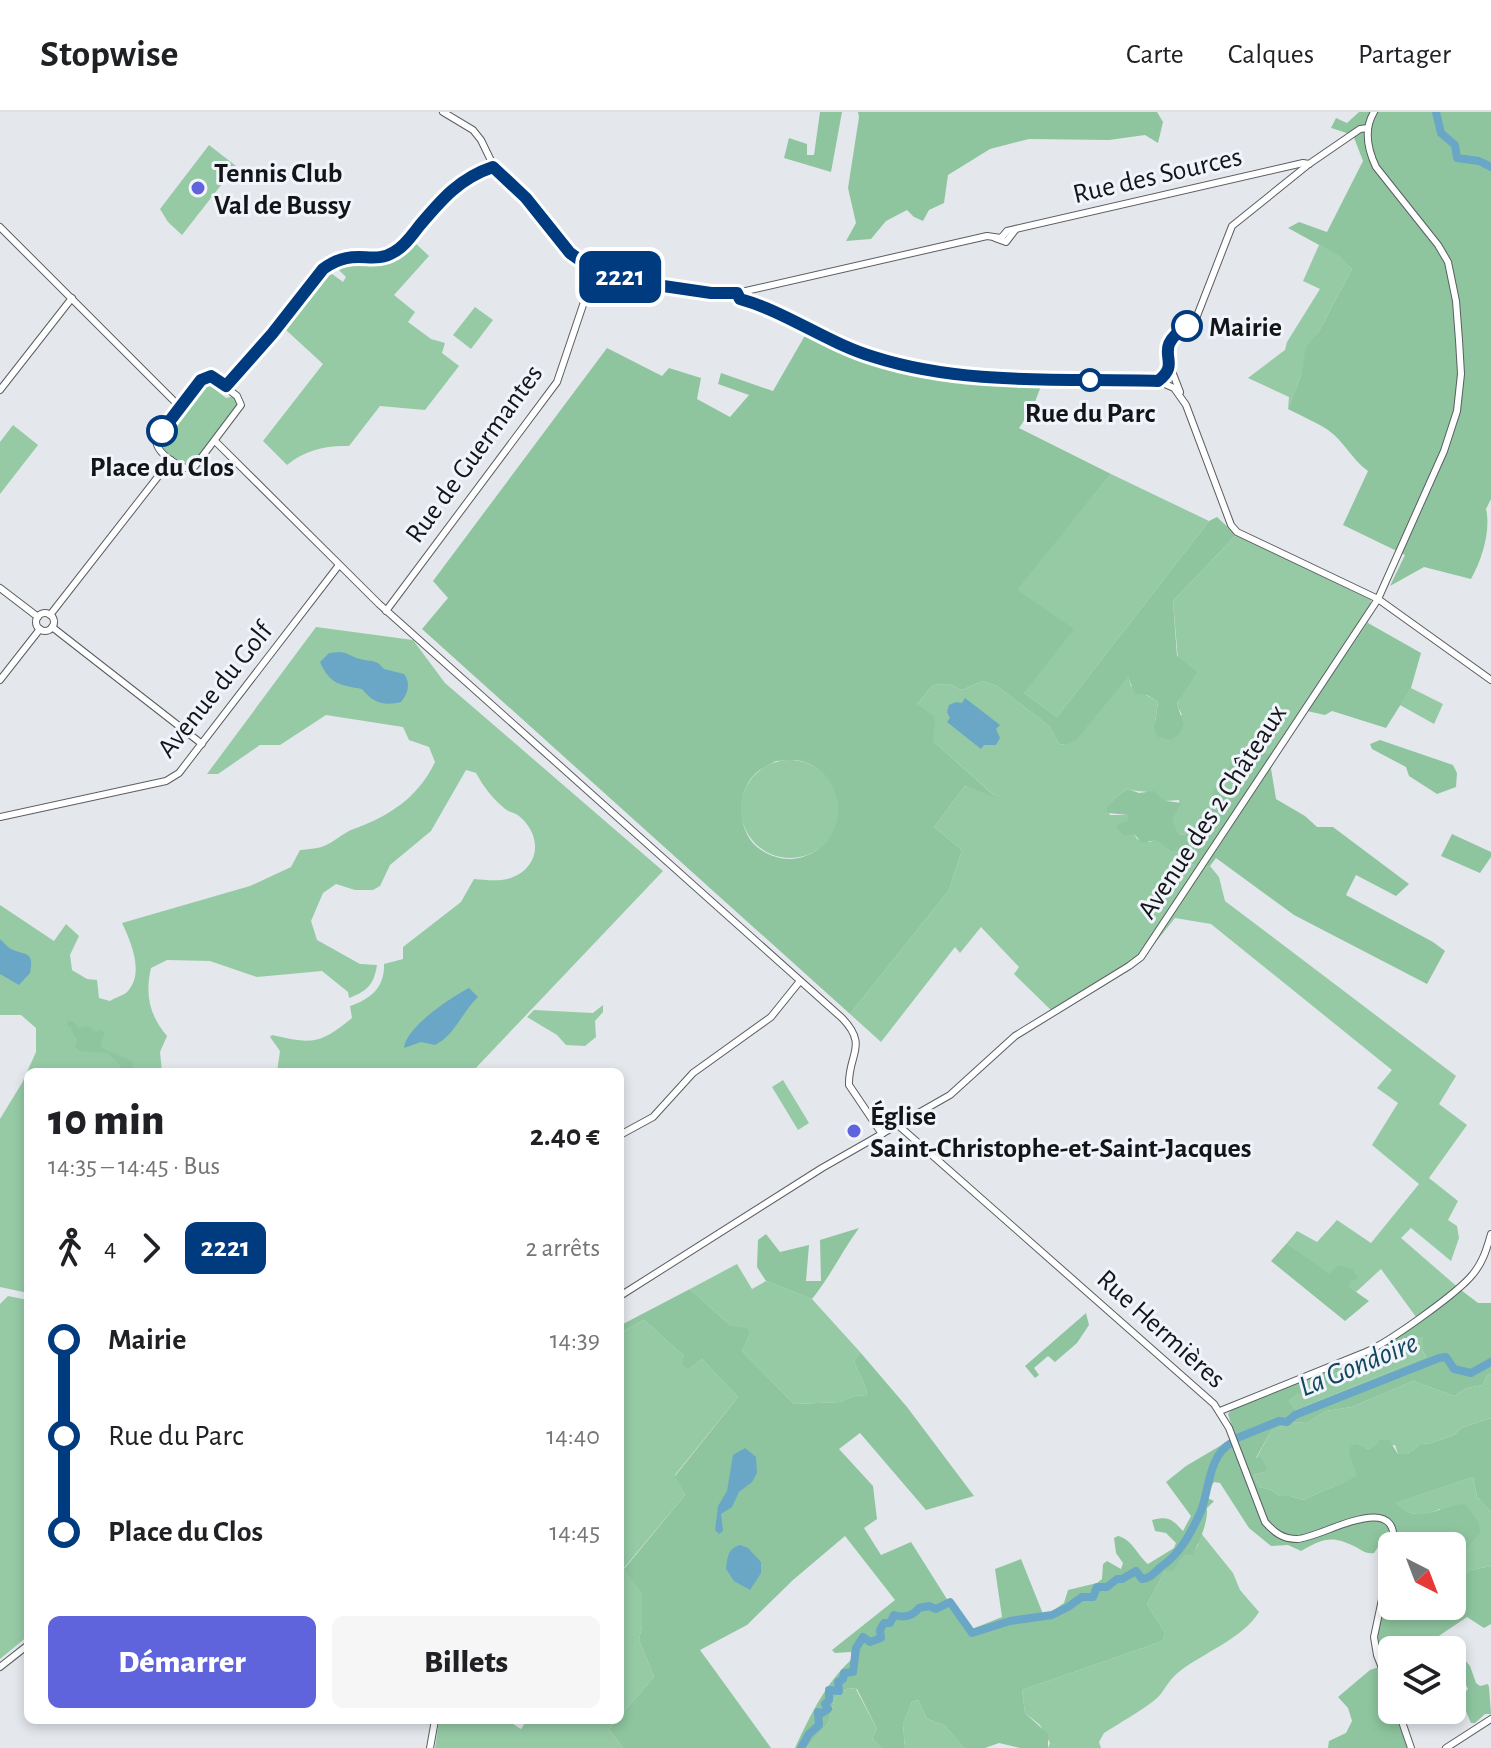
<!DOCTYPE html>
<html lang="fr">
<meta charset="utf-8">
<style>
:root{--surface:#fff;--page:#f6f6f6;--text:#202124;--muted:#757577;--line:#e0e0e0;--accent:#5f64dd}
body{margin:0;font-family:"Alegreya Sans",sans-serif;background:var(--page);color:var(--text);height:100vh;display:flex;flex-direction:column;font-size:30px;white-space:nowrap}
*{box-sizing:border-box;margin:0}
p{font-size:26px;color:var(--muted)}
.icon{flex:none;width:44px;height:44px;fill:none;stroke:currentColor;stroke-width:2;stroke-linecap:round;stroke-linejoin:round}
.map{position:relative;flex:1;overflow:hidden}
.details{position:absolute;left:24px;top:956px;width:600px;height:656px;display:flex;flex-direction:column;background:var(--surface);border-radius:12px;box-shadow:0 4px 12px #0003}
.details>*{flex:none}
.badge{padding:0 16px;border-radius:12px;font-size:28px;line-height:52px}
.needle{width:52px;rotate:138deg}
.buttons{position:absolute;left:1378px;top:1420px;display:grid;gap:16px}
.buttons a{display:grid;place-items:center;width:88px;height:88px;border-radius:12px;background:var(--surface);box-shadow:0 4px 12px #0003;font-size:40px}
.map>.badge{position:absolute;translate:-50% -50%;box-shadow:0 0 0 4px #fff}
.legs{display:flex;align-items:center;gap:12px;height:88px;padding:0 24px;font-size:26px}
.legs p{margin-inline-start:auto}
.summary{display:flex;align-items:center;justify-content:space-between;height:136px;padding:0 24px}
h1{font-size:44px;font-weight:800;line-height:60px}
.button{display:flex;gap:16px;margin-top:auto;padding:16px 24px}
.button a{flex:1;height:92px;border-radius:12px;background:var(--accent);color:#fff;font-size:32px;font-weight:800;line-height:92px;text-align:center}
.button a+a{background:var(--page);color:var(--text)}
ul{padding:0 24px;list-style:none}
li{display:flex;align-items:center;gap:28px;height:96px;font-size:30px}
li i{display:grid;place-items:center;width:12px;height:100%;margin:0 10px;background:currentColor}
li i::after{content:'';width:20px;height:20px;margin:-10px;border:6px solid;border-radius:50%;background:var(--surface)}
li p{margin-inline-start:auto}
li:first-child i{background:linear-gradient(#0000 50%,currentColor 0)}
li:last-child i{background:linear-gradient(currentColor 50%,#0000 0)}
header{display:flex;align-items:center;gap:48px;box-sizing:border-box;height:112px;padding:0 40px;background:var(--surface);border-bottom:2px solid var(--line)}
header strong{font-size:38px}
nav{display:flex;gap:44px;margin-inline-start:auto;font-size:28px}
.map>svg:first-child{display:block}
</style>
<header>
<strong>Stopwise</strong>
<nav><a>Carte</a><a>Calques</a><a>Partager</a></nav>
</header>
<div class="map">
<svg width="1491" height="1636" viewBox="0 0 1491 1636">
<rect width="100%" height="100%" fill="#e4e8ed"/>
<!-- green -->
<g fill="#95caa5">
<path d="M209,33L236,54L182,123L168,110L160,97Z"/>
<path d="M413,129L429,144L394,183L415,200L408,210L431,227L445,231L442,241L459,254L425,298L380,294L349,334C326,333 305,338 287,353L263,329L323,252L286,218C296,196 308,174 328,159L343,170L346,165L334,153C367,146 388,159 413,129Z"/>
<path d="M1319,133L1342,145L1352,157L1319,219L1307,235L1301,263L1288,297L1289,285L1248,266L1285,238L1287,230L1320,177L1303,169Z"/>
<path d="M475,195L493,208L471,237L453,223Z"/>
<path d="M212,267L215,268L216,278L226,286L235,284L238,292L236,297L194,352L190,354C177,351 162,341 159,328L203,269Z"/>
<path d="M13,313L38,333L0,382V330Z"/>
<path d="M1111,362L1209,409L1057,605L1024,581L1016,478Z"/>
<path d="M1236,423L1371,488L1368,511L1270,655L1266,641C1251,640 1245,650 1233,652L1236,666L1243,663L1247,667L1234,688L1221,678L1218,698L1209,696L1193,721L1180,723L1172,713L1171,707L1180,695L1179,688L1165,689C1155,676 1142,682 1128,677C1119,681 1113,689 1107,696L1110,703H1128L1129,722H1134L1137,727L1150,730L1156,727L1160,731L1184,738L1192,752L1200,757L1210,754L1219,765L1225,789L1456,964L1439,992L1467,1013L1429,1066L1458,1089L1448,1108L1457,1114L1459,1126L1451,1149L1411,1116L1401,1126L1461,1178L1431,1203L1419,1209L1381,1157L1356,1180L1348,1175L1351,1169L1329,1163L1287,1131L1297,1119L1317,1130L1337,1108L1371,1131L1419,1072L1372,1033L1398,991L1377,976L1392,958L1211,812L1175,806L1139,851L1056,903L1014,862L1019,855L981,815L960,841L955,835L881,930L850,902L949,778L962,738L934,715L965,674L995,684L933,629L917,592L933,573L949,572L962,578L983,569L997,574L1049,614L1059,632L1065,633L1128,564L1131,574L1158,590L1155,610L1182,603L1177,593L1181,584L1173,489Z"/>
<path d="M316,515L413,528L445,571L663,759L472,960H277L280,939L270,925L272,923C312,932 319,933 352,906L350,894C371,887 385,875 384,852L403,847V835L461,790L474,767C495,769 515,771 529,753C541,737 534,716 519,704C514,700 507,700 503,695C492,686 483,674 476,661L466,658L431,719L390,753L380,774L373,778H355L336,772L323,781L311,809L317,828L360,852L377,853C374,872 368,879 349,886L348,880L322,859L257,865L210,849L167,848L151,856C145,882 149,903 167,924L160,940L162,960H28V1181L0,1175V1007L22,971L36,940V916L21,903H0V793L54,829L66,812L79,824L70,843L72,858L87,867L97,868L99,886L110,889C114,886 124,883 127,880C145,862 131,830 122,811L250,774L291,755L300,738C308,737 317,737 324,734C334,730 342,722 351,718C388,705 418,686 435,650L429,635L409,628L403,615L326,603L280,633H260L218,662H207Z"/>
<path d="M1411,576L1443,592L1434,612L1400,593Z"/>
<circle cx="790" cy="697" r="49"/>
<path d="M603,893V900L595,909L596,925L585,934L566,933L557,923L527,905L534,898L593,901Z"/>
<path d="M783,968L809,1011L798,1018L772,975Z"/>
<path d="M737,1152L752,1177L766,1169L812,1187L860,1240L854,1249C858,1262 866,1270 867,1283L854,1284L840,1290L794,1292L742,1239L750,1222L731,1214L690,1177Z"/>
<path d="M8,1184L28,1188V1524L0,1547V1192Z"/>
<path d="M644,1208L684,1244L688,1258L702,1247L738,1285L675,1363L685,1383L624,1456L642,1482V1513L639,1528L654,1565L620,1604V1221Z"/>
<path d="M1410,1225H1424L1422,1237L1426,1245L1296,1298L1289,1289L1298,1282C1312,1283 1329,1277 1334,1262L1389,1240Z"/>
<path d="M1491,1262V1306L1461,1316L1454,1323L1428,1332L1421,1331L1408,1342H1398L1395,1333L1366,1337L1358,1332L1348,1340L1358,1363C1340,1374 1322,1378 1304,1388L1290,1384H1280L1271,1378L1259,1375L1253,1363L1265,1360L1256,1347L1271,1319L1291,1310L1307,1311L1326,1299L1352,1295L1413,1269L1454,1284L1467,1276L1483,1273L1487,1263Z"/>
<path d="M1473,1365L1477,1385L1491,1400V1454L1471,1458L1452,1471V1439L1456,1438L1440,1397C1422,1405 1409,1404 1394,1391Z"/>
<path d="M1200,1420L1233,1461L1240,1478L1259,1500C1243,1526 1205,1540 1180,1559C1167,1569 1165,1579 1156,1587C1140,1600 1121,1610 1104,1621L1099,1630L1101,1636H1048L1050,1631L1040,1613L1025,1601L1022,1578L1163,1529L1165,1521L1147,1492L1165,1459L1180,1449L1185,1441L1191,1444L1198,1433Z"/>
<path d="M848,1576L856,1577L877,1617L872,1626L881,1636H806L828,1612L835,1585Z"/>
<path d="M918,1588L927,1607L944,1613L964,1636H905L903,1612L912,1590Z"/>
<path d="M439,1608H507L521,1617L527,1608H616L609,1617L623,1636H435Z"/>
</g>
<!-- forest -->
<g fill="#8ec59f" fill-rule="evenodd">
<path d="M820,0H842L831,60L784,46L789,26L807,32V43H814Z"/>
<path d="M858,0H1157L1163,10L1158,31L1145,23L1109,28L1029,27L990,37L948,63L944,91L929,98L923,109L914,105L907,98L886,109L871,127L846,129L856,111L848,76L859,5Z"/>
<path d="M1359,0H1491V387L1486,397C1491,419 1482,447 1471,467L1424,455L1390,474L1405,443L1343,413L1368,359C1352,348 1344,329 1328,318C1316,310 1301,304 1288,297L1301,263L1306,235L1319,219L1352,157L1341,145L1288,116L1299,110L1327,120L1363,49L1353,23L1331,16L1336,6L1347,11Z"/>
<path d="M807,220L872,248L1020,270L1043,269L1033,295L1019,316L1111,362L1017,478L1074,517L1024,581L1057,605L1209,409L1217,405L1236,423L1173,489L1177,544L1197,560L1177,592L1184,613L1178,623L1171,628L1158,625L1154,617L1158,590L1147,583L1135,582L1128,565L1076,628L1065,633L1059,632L1049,614L997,574L983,569L962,578L949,572L933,573L917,592L935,605L933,629L997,686L965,674L934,715L962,738L949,778L850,902L422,517L448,486L433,469L607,236L662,264L669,256L701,266L697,287L730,305L749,283L718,272L721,261L773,279ZM776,649C783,649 793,647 801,649C812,651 824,660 830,670C860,719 802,771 757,735C737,718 736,680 755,662C760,657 769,653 776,649Z"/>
<path d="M1368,511L1421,541L1411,576L1386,616L1332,599L1325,603L1307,599Z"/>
<path d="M1380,628L1453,653L1457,661L1456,675L1437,682L1409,664L1406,655L1372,637L1370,632Z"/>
<path d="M1258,640L1266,641L1269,644L1276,687L1305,704L1317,715H1333L1409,772L1396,784L1356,763L1346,783L1433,830L1445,839L1427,872L1294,803L1216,746L1210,754L1200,757L1192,752L1184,738L1171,739L1156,728L1142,731L1134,722L1124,724L1117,716L1118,712L1128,709V703L1108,701L1106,696C1113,689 1119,681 1128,677L1139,681L1154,679L1166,689L1182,691C1173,709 1167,704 1180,723L1193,721L1209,696L1218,698L1212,681L1214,676L1221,678L1234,687L1246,668L1243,663L1231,665L1228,660L1229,653Z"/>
<path d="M1452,722L1491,740V745L1480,761L1441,744Z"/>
<path d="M67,909H73L79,916L89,914L94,919L102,918L105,922L100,931L102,936L132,949L133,959L126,960L108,941L79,939L75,934L77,928L71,918L72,915H68Z"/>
<path d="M859,1116C842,1139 830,1165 812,1187L766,1169L757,1155L758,1128L766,1122L780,1140L809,1133L806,1169H821L820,1128Z"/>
<path d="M1287,1131L1329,1162L1339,1153L1352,1157L1358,1166L1351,1169L1349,1175L1369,1189L1345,1209L1271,1149Z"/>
<path d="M690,1177L731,1214L747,1216L750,1222L742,1239L794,1292L840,1290L854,1284L867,1283C866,1270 858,1262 854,1249L860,1240L907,1295L974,1384L926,1398L860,1321L839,1337L873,1374L877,1407L864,1416L881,1443L911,1430L967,1519L1002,1505L995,1457L1021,1447L1043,1502L1051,1500L1064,1491L1068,1478L1097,1471L1102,1467L1103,1452L1107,1449L1121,1457L1123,1451L1116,1441L1114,1426L1118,1424C1132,1427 1137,1443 1148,1452L1174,1436L1176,1431L1166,1421L1155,1419L1152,1408C1168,1404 1172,1407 1183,1419L1191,1404L1166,1370L1186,1354L1235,1325L1228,1302L1232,1297L1378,1239L1419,1209L1431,1203L1461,1178L1478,1191H1491V1262L1487,1263L1483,1273L1467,1276L1454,1284L1413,1269L1352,1295L1326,1299L1307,1311L1291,1310L1271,1319L1256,1346L1261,1345L1267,1356L1265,1360L1253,1363L1259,1375L1271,1378L1280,1384H1290L1304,1388C1322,1378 1340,1374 1357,1363L1348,1340L1352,1333L1358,1332L1367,1337L1374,1335L1380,1328H1389L1398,1342H1408L1421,1331L1428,1332L1454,1323L1461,1316L1491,1306V1400L1477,1385L1473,1365L1395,1391C1419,1414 1437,1394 1465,1392L1479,1411L1480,1421L1465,1438L1452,1439V1434C1438,1434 1430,1436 1423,1423L1411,1429L1409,1434H1395L1398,1424L1393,1413L1374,1441C1366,1442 1363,1439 1356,1435C1332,1423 1323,1426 1301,1439L1288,1433L1271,1434L1249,1416L1220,1371L1214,1370L1205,1385L1214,1389L1207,1396C1208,1411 1199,1431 1192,1444L1185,1442L1172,1460L1165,1459L1147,1492L1165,1521L1163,1529L1022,1578L1025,1601L1048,1622V1636H1020L999,1631L985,1636H964L944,1613L927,1607L918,1588L912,1590L903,1612L905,1636H881L872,1626L877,1617L857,1577L848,1576L835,1585L828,1612L806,1636H795C810,1604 825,1572 851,1548V1540L835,1541L832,1538L895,1488L845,1424L793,1468L747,1513L700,1538L771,1636H623L609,1617L616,1608H620V1604L654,1565L639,1528L642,1513V1482L624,1457L685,1383L675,1364L738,1285L702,1247L688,1258L682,1252L684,1244L644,1208L620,1221V1209L623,1212ZM1409,1225H1423L1422,1237L1426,1245L1296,1298L1289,1289L1298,1282C1312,1283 1329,1277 1334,1262L1374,1247L1380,1249L1389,1241L1395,1244Z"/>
<path d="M1086,1201L1089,1213L1077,1231L1055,1250L1048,1244L1034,1256L1039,1263L1035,1266L1025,1254Z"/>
<path d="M1392,1449V1494H1426L1427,1498L1450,1499L1454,1493L1452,1471L1471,1458L1491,1454V1512L1484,1516L1467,1505L1418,1538H1392V1552L1384,1553C1370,1520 1385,1483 1392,1449Z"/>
<path d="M1452,1536H1455L1470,1554L1476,1571L1480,1574L1488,1572L1489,1575L1491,1602H1485L1475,1611H1471L1460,1586L1468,1577L1452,1547Z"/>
<path d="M1379,1555L1407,1636H1328L1329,1629L1346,1621L1352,1609L1348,1596L1338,1585L1370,1558Z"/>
</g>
<!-- water -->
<g fill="#6aa7c6">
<path d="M340,540C349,541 352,545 360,547C372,550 376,547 384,557L404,562C411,571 408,582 401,590C384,594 373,591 362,577C341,573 330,573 320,550L329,541Z"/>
<path d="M965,586L1000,613L996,617L1000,626L996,633H984L981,637L947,610L950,606L947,600L949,593L956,590L962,591Z"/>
<path d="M0,827C2,829 9,836 11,837C25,844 35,838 30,861L19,873L0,862Z"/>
<path d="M469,876L478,885C462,900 455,923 435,933L421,930L404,936C406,915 450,886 469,876Z"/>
<path d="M745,1336L756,1345L757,1361L752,1370L739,1380L732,1395L721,1402L723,1419L719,1422L715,1418L718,1394L727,1379L733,1343Z"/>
<path d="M740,1433L748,1436L761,1450V1461L750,1478L734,1469L726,1457C727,1446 728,1436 740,1433Z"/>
</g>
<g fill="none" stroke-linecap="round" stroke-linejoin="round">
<!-- river -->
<g stroke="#6aa7c6" stroke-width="8">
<path d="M1436,0L1441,21L1455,33L1457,46L1479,49L1491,55"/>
<path d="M1237,1326L1279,1309L1287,1310L1295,1303L1439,1246L1446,1245L1454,1257L1471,1261L1491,1250"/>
<path d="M801,1636L809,1622L819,1613L818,1600L822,1601L828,1597L825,1592L829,1588V1578L839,1579L838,1570L843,1567L844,1561L853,1560L856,1536L863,1525L870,1530L881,1526L880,1518L884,1511H890L894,1503C904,1506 912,1505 919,1496L929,1494L936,1497L950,1490L972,1521L1010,1509L1052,1503L1068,1495L1082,1485H1093L1097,1475H1107L1117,1467H1122L1136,1459L1142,1467C1152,1466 1154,1460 1162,1454C1181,1441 1192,1419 1201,1399C1209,1378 1209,1343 1231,1331"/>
</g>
<defs>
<g id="secondary">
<path d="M443,0L473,18L481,28L498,63L526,86L562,132L580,149L643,171L711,181H737L987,124L1001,126L1007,119L1303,51L1309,52"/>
<path d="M0,115L180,295"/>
<path d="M995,126L1006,130L1016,117"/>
<path d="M737,181L740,187L772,198L812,220L889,250L924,257L1020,268L1158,269L1174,276L1186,293L1231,413L1237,420L1378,487L1491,568"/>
<path d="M211,264L237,284L241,293L195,354L185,356C174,351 158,342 156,329L201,268Z"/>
<path d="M226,274L272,222L323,157C332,151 340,145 351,143C366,142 381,149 394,141C405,134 412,123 420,113C441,87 460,66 493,55"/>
<path d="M0,278L72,186"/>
<path d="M1180,280L1170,254L1167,233L1171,226L1197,204L1232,114L1309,52L1360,17L1368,16"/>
<path d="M215,329L379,492L842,906C869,934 848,942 849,973L882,1022"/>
<path d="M0,476L38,505"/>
<path d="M386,499L557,270L585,187L589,154"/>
<circle cx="45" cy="510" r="9"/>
<path d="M50,503L171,348"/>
<path d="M52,515L202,632"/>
<path d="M0,568L40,517"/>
<path d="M0,705L166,669L179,661L339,453"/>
<path d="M899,1014L1214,1292L1229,1316L1265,1410C1274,1420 1282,1427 1297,1427C1320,1427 1401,1374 1393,1434"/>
<path d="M620,1023L653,1005L693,961L771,905L800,869"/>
<path d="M620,1184L822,1056L950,983L1015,924L1129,854L1141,845L1378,487L1444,339L1457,299L1461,262L1459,228L1456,189L1448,150L1438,133L1376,55C1368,38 1363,18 1374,0"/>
<path d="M1220,1299L1366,1240C1389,1230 1458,1181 1473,1162C1483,1150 1487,1136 1491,1122"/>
<path d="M1392,1440L1374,1525L1377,1543L1392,1582"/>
<path d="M0,1555L28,1533"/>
<path d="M1398,1598L1411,1636"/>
<path d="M430,1636L435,1608"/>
<path d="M1446,1636L1491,1607"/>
</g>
</defs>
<!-- secondary casing -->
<use href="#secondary" stroke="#5b5e62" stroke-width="8"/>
<!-- secondary -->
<use href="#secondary" stroke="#fff" stroke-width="6"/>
</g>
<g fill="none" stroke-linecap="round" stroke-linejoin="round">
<defs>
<path id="line-1" d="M162,319L201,268L211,264L226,274L272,222L323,157C354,134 372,154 394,140C405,134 412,123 420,113C442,87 460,66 493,55L526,86L570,141L587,153L643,171L711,181H737L740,187C787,200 827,231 874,245C965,274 1064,266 1158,269C1185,249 1148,239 1187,214"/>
</defs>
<!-- line-1 casing -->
<use href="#line-1" stroke="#fff" stroke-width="18"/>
<!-- line-1 -->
<use href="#line-1" stroke="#003b80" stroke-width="12"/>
</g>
<!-- markers -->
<g fill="#5f64dd" stroke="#f1f5fb" stroke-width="3">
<circle cx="198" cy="76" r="8"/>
<circle cx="854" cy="1019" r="8"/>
</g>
<g fill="#fff" stroke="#003b80" stroke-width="4">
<circle cx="1187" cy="214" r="14"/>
<circle cx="1090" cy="268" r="10"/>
<circle cx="162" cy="319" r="14"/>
</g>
<g text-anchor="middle" stroke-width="6" stroke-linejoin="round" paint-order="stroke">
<!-- poi labels -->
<g font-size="28" font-weight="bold" fill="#131517" stroke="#f1f5fb" text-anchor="start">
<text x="214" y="70">Tennis Club<tspan x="214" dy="32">Val de Bussy</tspan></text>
<text x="870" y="1013">Église<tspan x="870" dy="32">Saint-Christophe-et-Saint-Jacques</tspan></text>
</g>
<!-- street labels -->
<g font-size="28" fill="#131517" stroke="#f1f5fb">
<text transform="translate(1157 62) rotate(-13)" y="10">Rue des Sources</text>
<text transform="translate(473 341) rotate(-54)" y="10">Rue de Guermantes</text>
<text transform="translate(214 577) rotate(-51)" y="10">Avenue du Golf</text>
<text transform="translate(1211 699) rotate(-57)" y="10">Avenue des 2 Châteaux</text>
<text transform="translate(1162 1216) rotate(42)" y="10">Rue Hermières</text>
</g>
<!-- stop labels -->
<g font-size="28" font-weight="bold" fill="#131517" stroke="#f1f5fb">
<text x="1209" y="224" text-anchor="start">Mairie</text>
<text x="1090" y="310">Rue du Parc</text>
<text x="162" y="364">Place du Clos</text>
</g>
<!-- water labels -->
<g font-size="30" font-style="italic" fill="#13465d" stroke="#f1f5fb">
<text transform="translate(1358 1252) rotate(-22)" y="10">La Gondoire</text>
</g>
</g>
</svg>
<div class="buttons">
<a><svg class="needle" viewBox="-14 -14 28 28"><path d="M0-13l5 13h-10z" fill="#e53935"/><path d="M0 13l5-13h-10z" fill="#757577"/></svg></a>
<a><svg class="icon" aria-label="layers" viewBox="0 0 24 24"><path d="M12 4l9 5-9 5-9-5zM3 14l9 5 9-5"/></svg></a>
</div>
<b class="badge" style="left:620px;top:165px;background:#003b80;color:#fff">2221</b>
<section class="details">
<div class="summary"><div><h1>10 min</h1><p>14:35 – 14:45 · Bus</p></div><b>2.40 €</b></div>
<div class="legs"><svg class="icon" aria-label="walk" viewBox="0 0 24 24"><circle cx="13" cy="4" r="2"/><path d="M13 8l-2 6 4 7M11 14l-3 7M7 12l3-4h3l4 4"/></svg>4<svg class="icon" aria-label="forward" viewBox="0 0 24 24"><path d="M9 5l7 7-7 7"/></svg><b class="badge" style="background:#003b80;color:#fff">2221</b><p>2 arrêts</p></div>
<ul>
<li><i style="color:#003b80"></i><b>Mairie</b><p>14:39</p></li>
<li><i style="color:#003b80"></i><span>Rue du Parc</span><p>14:40</p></li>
<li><i style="color:#003b80"></i><b>Place du Clos</b><p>14:45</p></li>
</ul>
<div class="button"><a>Démarrer</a><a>Billets</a></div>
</section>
</div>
